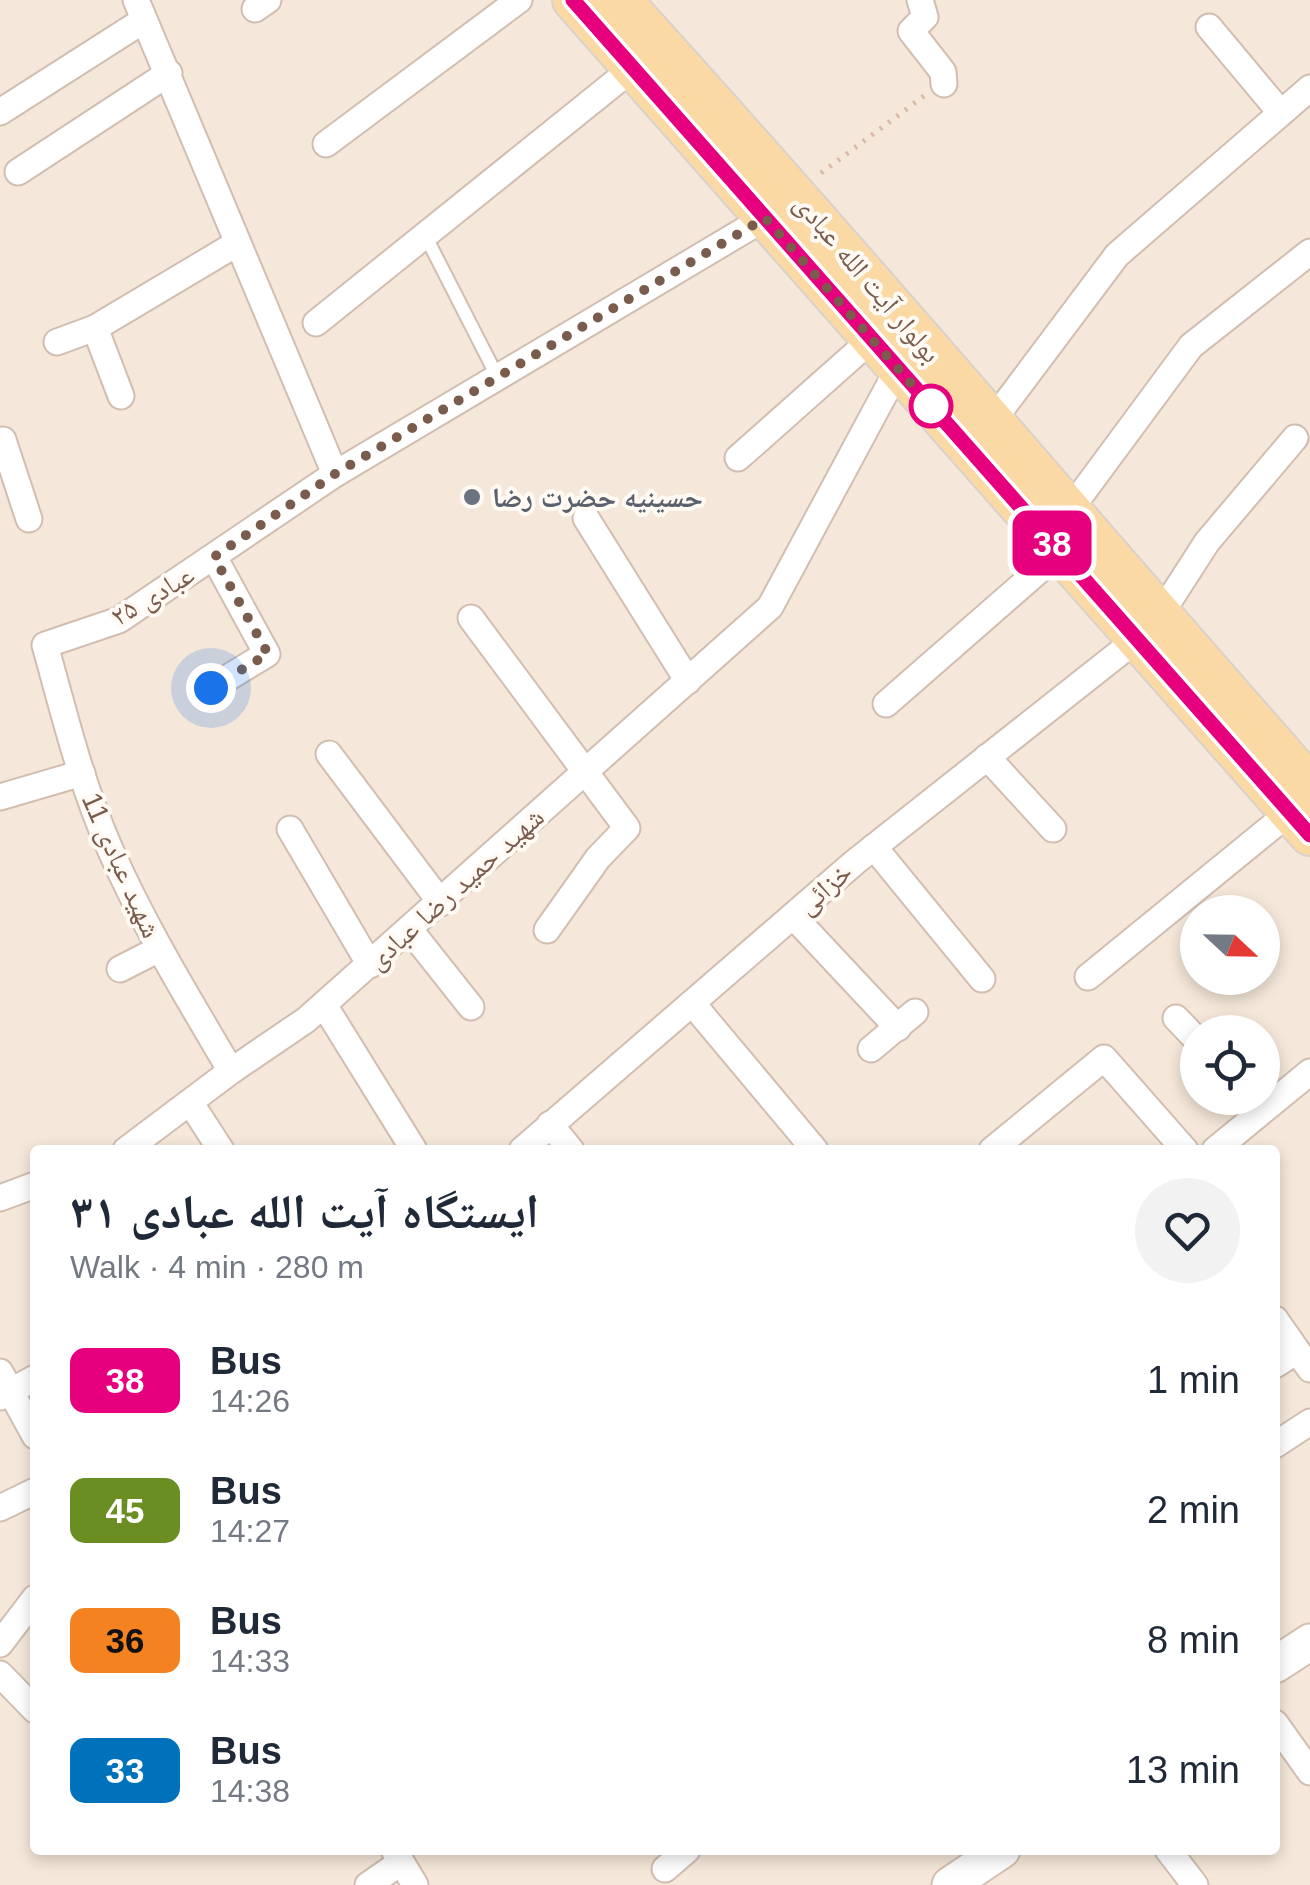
<!DOCTYPE html>
<meta charset="utf-8">
<style>
:root{--surface:#fff;--page:#f2f2f3;--text:#1f2937;--muted:#747a83}
body{margin:0;font-family:Arial,"Noto Naskh Arabic",sans-serif;background:var(--page);color:var(--text);height:100vh;display:flex;flex-direction:column;font-size:38px;white-space:nowrap}
*{box-sizing:border-box;margin:0}
p{font-size:32px;color:var(--muted)}
.icon{flex:none;width:55px;height:55px;fill:none;stroke:currentColor;stroke-width:2;stroke-linecap:round;stroke-linejoin:round}
.map{position:relative;flex:1;overflow:hidden}
.sheet{position:absolute;left:30px;top:1145px;width:1250px;height:710px;display:flex;flex-direction:column;background:var(--surface);border-radius:10px;box-shadow:0 5px 15px #0003}
.sheet>*{flex:none}
.badge{padding:0 20px;border-radius:15px;font-size:35px;line-height:65px}
.needle{width:65px;rotate:112deg}
.tools{position:absolute;left:1180px;top:895px;display:grid;gap:20px}
.tools a{display:grid;place-items:center;width:100px;height:100px;border-radius:50%;background:var(--surface);box-shadow:0 5px 15px #0003;font-size:50px}
.you{position:absolute;width:50px;height:50px;margin:-25px;border:8px solid #fff;border-radius:50%;background:#1a73e8;box-shadow:0 0 0 15px #1a73e833}
.map>.badge{position:absolute;translate:-50% -50%;box-shadow:0 0 0 5px #fff}
.round{display:grid;place-items:center;flex:none;width:105px;height:105px;border-radius:52px;background:var(--page)}
.headline{display:flex;align-items:center;justify-content:space-between;height:170px;padding:0 40px}
h1{font-size:48px;font-weight:800;line-height:75px}
ul{padding:0;list-style:none}
li{display:flex;align-items:center;gap:30px;height:130px;padding:0 40px}
li div{flex:1}
li b{display:block;font-size:38px}
li em{font-style:normal}
li .badge{min-width:110px;font-weight:700;text-align:center}
.map>svg:first-child{display:block}
</style>
<div class="map">
<svg width="1310" height="1885" viewBox="0 0 1310 1885">
<rect width="100%" height="100%" fill="#fdf6ec"/>
<!-- residential -->
<path fill="#f5e8da" fill-rule="evenodd" d="M0,0H1310V1885H0ZM1198,912H1262V978H1198ZM1198,1032H1262V1098H1198ZM35,1150H1275V1850H35Z"/>
<g fill="none" stroke-linecap="round" stroke-linejoin="round">
<defs>
<path id="lane" d="M425,235L498,378"/>
<g id="street">
<path d="M136,0L335,474"/>
<path d="M920,0L925,17L911,31L943,72L944,84"/>
<path d="M255,9L268,0"/>
<path d="M1209,27L1280,112"/>
<path d="M0,112L144,20"/>
<path d="M326,144L519,0"/>
<path d="M18,172L169,73"/>
<path d="M316,323L633,68"/>
<path d="M95,328L121,396"/>
<path d="M57,342L95,328L236,244"/>
<path d="M991,423L1117,255L1310,88"/>
<path d="M3,440L29,519"/>
<path d="M738,458L872,339"/>
<path d="M1069,511L1191,346L1310,252"/>
<path d="M586,518L688,681"/>
<path d="M1160,615L1207,542L1295,438"/>
<path d="M471,618L627,828L598,858L547,930"/>
<path d="M211,688L267,654L214,557"/>
<path d="M886,704L1060,552"/>
<path d="M329,754L441,903"/>
<path d="M987,757L1053,829"/>
<path d="M0,797L82,773"/>
<path d="M290,829L370,965"/>
<path d="M874,847L982,979"/>
<path d="M793,916L898,1028"/>
<path d="M410,930L471,1007"/>
<path d="M120,969L159,949"/>
<path d="M1088,977L1290,812"/>
<path d="M692,1003L815,1150"/>
<path d="M324,1005L414,1150"/>
<path d="M1176,1018L1198,1041"/>
<path d="M871,1049L915,1012"/>
<path d="M231,1071C188,998 144,926 110,849C81,784 64,713 45,645L119,620L335,474L765,218"/>
<path d="M190,1102L221,1150"/>
<path d="M550,1124L571,1150"/>
<path d="M126,1150L231,1071L306,1020L770,607L898,369"/>
<path d="M522,1150L855,862L1137,639"/>
<path d="M992,1150L1104,1058L1185,1150"/>
<path d="M1215,1150L1310,1072"/>
<path d="M0,1198L35,1185"/>
<path d="M1275,1319L1310,1369"/>
<path d="M1275,1365L1297,1351"/>
<path d="M0,1372L35,1436"/>
<path d="M0,1397L35,1378"/>
<path d="M1275,1445L1310,1422"/>
<path d="M0,1508L35,1491"/>
<path d="M0,1644L35,1598"/>
<path d="M0,1674L35,1710"/>
<path d="M1275,1723L1310,1772"/>
<path d="M394,1850L415,1885"/>
<path d="M1168,1850L1195,1885"/>
<path d="M665,1869L687,1850"/>
<path d="M368,1885L400,1863"/>
</g>
<g id="secondary">
<path d="M1275,1665L1310,1642"/>
<path d="M950,1885L1002,1850"/>
</g>
<g id="primary">
<path d="M573,0L1310,835"/>
<path d="M621,0C855,258 1080,524 1310,785"/>
</g>
</defs>
<!-- lane casing -->
<use href="#lane" stroke="#d1beb0" stroke-width="16"/>
<!-- street casing -->
<use href="#street" stroke="#d1beb0" stroke-width="29"/>
<!-- secondary casing -->
<use href="#secondary" stroke="#d6c0b0" stroke-width="39"/>
<!-- primary casing -->
<use href="#primary" stroke="#dad1cd" stroke-width="44"/>
<!-- path -->
<path stroke="#d9b8a5" stroke-width="5" stroke-dasharray="2.5 8" stroke-linecap="butt" d="M821,173L924,96"/>
<!-- lane -->
<use href="#lane" stroke="#fff" stroke-width="12"/>
<!-- street -->
<use href="#street" stroke="#fff" stroke-width="25"/>
<!-- secondary -->
<use href="#secondary" stroke="#fff" stroke-width="35"/>
<!-- primary -->
<use href="#primary" stroke="#fbd9a5" stroke-width="40"/>
</g>
<g fill="none" stroke-linecap="round" stroke-linejoin="round">
<defs>
<path id="line" d="M573,0L1310,835"/>
</defs>
<!-- line casing -->
<use href="#line" stroke="#fff" stroke-width="22"/>
<!-- line -->
<use href="#line" stroke="#e6007e" stroke-width="15"/>
<!-- walk -->
<path stroke="#7a5c4d" stroke-width="10" stroke-dasharray="0 18" d="M211,688L268,654L214,557L335,474L765,218L931,406"/>
</g>
<!-- markers -->
<circle fill="#fff" stroke="#e6007e" stroke-width="5" cx="931" cy="406" r="20"/>
<circle fill="#6b7280" stroke="#fffaf3" stroke-width="4" cx="472" cy="497" r="10"/>
<g text-anchor="middle" stroke-width="8" stroke-linejoin="round" paint-order="stroke">
<!-- street labels -->
<g font-size="28" fill="#7a5c4d" stroke="#fffaf3">
<text transform="translate(868 278) rotate(50)" y="10">بولوار آیت الله عبادی</text>
<text transform="translate(152 595) rotate(-31)" y="10">عبادی ۲۵</text>
<text transform="translate(122 865) rotate(66)" y="10">شهید عبادی 11</text>
<text transform="translate(455 888) rotate(-42)" y="10">شهید حمید رضا عبادی</text>
<text transform="translate(824 888) rotate(-41)" y="10">خزائی</text>
</g>
<!-- worship labels -->
<g font-size="28" font-weight="bold" fill="#5b616d" stroke="#fffaf3" text-anchor="start">
<text x="492" y="507">حسینیه حضرت رضا</text>
</g>
</g>
</svg>
<div class="tools">
<a><svg class="needle" viewBox="-14 -14 28 28"><path d="M0-13l5 13h-10z" fill="#e53935"/><path d="M0 13l5-13h-10z" fill="#747a83"/></svg></a>
<a><svg class="icon" aria-label="locate" viewBox="0 0 24 24"><circle cx="12" cy="12" r="6"/><path d="M12 2v4M12 18v4M2 12h4M18 12h4"/></svg></a>
</div>
<div class="you" style="left:211px;top:688px"></div>
<b class="badge" style="left:1052px;top:543px;background:#e6007e;color:#fff">38</b>
<section class="sheet">
<div class="headline"><div><h1>ایستگاه آیت الله عبادی ۳۱</h1><p>Walk · 4 min · 280 m</p></div><a class="round"><svg class="icon" aria-label="heart" viewBox="0 0 24 24"><path d="M12 20l-8-8c-3-5 5-10 8-4 3-6 11-1 8 4z"/></svg></a></div>
<ul>
<li><span class="badge" style="background:#e6007e;color:#fff">38</span><div><b>Bus</b><p>14:26</p></div><em>1 min</em></li>
<li><span class="badge" style="background:#6b8e23;color:#fff">45</span><div><b>Bus</b><p>14:27</p></div><em>2 min</em></li>
<li><span class="badge" style="background:#f58220;color:#111">36</span><div><b>Bus</b><p>14:33</p></div><em>8 min</em></li>
<li><span class="badge" style="background:#0072bc;color:#fff">33</span><div><b>Bus</b><p>14:38</p></div><em>13 min</em></li>
</ul>
</section>
</div>
